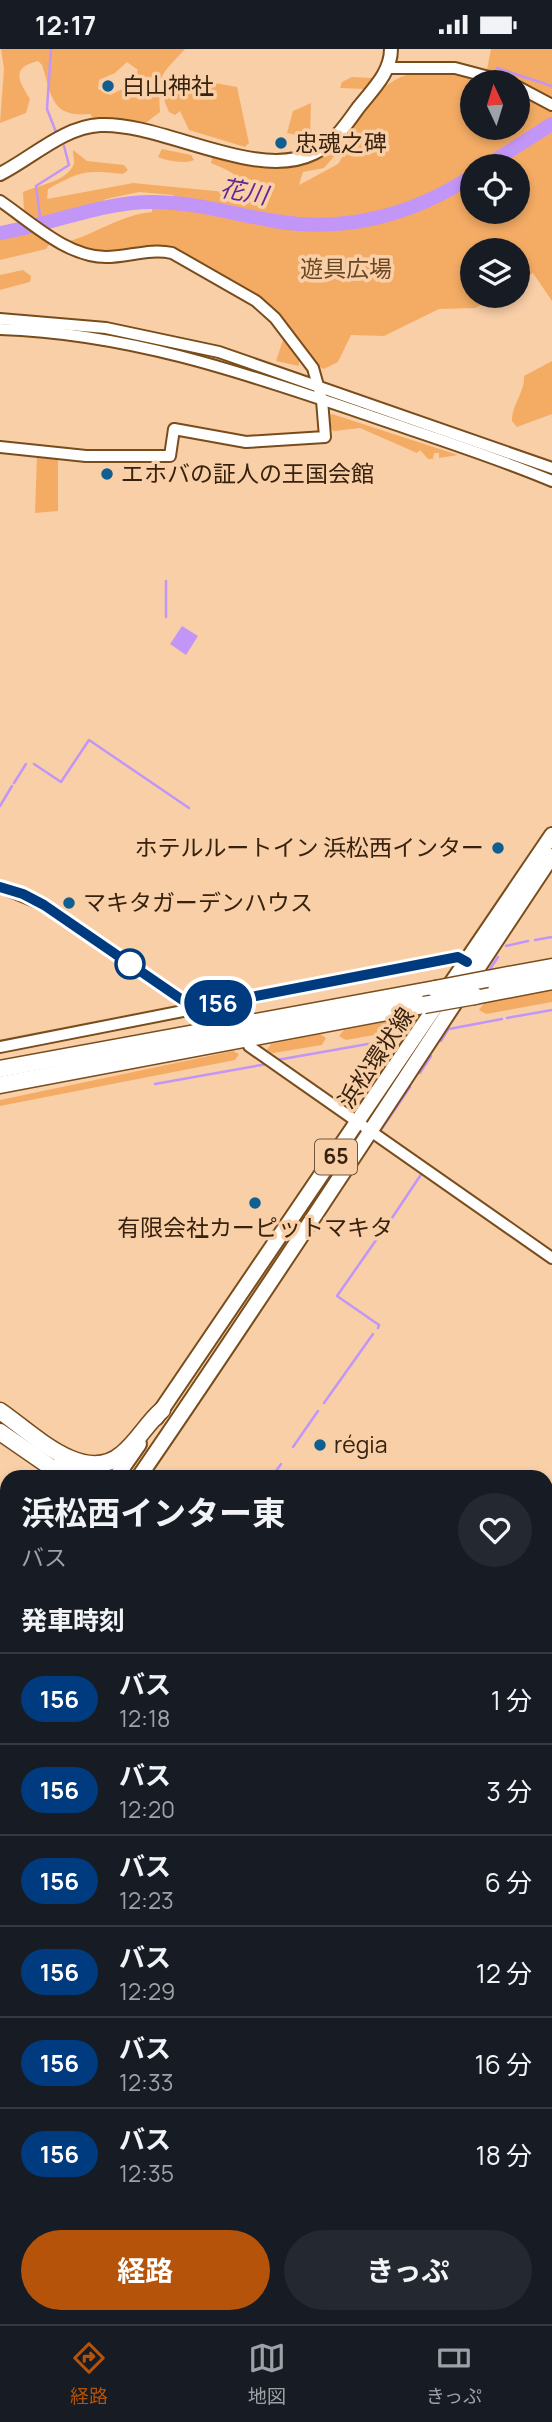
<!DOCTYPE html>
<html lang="ja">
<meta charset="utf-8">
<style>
:root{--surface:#171b24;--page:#242831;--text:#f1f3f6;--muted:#9ea1a6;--line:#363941;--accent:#b45309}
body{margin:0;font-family:Manrope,"Noto Sans JP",sans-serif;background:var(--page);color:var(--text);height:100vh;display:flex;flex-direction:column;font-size:26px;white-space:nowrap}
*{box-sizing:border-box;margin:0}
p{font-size:23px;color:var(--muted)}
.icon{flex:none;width:38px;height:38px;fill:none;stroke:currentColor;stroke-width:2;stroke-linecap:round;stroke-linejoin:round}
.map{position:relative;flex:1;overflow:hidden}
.details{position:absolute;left:0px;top:1421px;width:553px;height:854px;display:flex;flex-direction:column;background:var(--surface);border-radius:21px 21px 0 0;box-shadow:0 4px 10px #0003}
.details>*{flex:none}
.badge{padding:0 14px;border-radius:23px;font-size:24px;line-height:46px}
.needle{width:46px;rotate:356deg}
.controls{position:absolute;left:460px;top:21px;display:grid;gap:14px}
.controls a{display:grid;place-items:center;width:70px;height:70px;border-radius:50%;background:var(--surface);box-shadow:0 4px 10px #0003;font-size:35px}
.map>.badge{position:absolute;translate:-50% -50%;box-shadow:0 0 0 4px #fff}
h2{padding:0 21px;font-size:26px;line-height:63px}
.round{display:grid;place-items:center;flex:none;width:74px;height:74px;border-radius:37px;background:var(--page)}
.headline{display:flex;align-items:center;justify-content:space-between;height:119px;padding:0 21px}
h1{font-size:33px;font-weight:700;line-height:52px}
.action{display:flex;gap:14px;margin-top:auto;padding:14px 21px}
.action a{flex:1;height:80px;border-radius:42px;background:var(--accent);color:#fff;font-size:28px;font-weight:700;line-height:80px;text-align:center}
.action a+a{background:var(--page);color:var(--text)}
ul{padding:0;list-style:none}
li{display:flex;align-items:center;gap:21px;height:91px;padding:0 21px;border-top:2px solid var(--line)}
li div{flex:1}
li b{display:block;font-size:26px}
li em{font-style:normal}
li .badge{min-width:77px;font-weight:700;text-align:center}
.status{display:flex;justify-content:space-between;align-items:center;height:49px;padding:0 35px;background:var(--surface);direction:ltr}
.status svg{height:19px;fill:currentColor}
.tabs{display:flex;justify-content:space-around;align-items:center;height:98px;border-top:2px solid var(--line);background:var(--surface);font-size:19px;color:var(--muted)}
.tabs a{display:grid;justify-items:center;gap:4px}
.tabs .current{color:var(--accent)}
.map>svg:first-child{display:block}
</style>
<div class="status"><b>12:17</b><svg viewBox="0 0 49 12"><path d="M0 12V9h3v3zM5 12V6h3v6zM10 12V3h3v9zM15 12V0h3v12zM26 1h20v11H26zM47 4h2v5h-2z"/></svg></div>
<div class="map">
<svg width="552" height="2275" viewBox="0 0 552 2275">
<rect width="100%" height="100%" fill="#f9cfa8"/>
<!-- green -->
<g fill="#f4ac65" fill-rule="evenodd">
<path d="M1,0H185C159,28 158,25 160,63L143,76L94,70L90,65C51,69 52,47 42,16L38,12C10,19 19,32 30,50L26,64L0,74L4,20ZM127,13L138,21L129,37L110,46L98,40L99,31L115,24Z"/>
<path d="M491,0H552V51L522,34L487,21Z"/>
<path d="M420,23L454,24L494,33H472V79H518V43L552,62V252L533,224L518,233V201H472V247H499L475,259L439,260L384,287L351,286L338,313L324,320L318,317L266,253L221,229L182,202L156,197L106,203L86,200L67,193C97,184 121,166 152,163V156L221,163L275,174L276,167L187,154L172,146L139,143L106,150L91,159L43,169H36L24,162L23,143C36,137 65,133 73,117C76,112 72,106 73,101L87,112L124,116L128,121L123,125C85,121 81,122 48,140L47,150L133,134L236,144L240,141C241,123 223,120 211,114L213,107C246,105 275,125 309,112C360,94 363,30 420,23ZM345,95L349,97L338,115L299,136L303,123L324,119ZM472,117H518V163H472Z"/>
<path d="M176,25L181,32L180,47L194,30L237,38L249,94L245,98L189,81L180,62L175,66L169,63C163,50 160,40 168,28Z"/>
<path d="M352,28L372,29V31L364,40L340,39L342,33Z"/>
<path d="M311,54L310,89L287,84L293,62Z"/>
<path d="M162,100L191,106L194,111C187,115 167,112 158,108Z"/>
<path d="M34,184L50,194L46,200L0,211V188Z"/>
<path d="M23,221L31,227L30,233L0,241V226Z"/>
<path d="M283,291L299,312V317L276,312Z"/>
<path d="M552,312V365L517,378L512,372C512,355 525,343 524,327Z"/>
<path d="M332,365L458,406L439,409V404H434L433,410H428L420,401L417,404L360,379L334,382L329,378L328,368Z"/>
<path d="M37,406L58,409V462L35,464Z"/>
<path d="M552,941V953L486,965L479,961L484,954Z"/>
<path d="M400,970L407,975L402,981L346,991L339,987L344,981Z"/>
<path d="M320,985L326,989L322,996L273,1004L267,1001L271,995Z"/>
<path d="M233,1002L239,1005L235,1011L0,1057V1051Z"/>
<path d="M159,2268H204V2275H164Z"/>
</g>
<!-- water -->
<path fill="#c296f6" d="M182,577L198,587L186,606L170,595Z"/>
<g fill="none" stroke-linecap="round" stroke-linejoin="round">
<!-- stream -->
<g stroke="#c296f6" stroke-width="2.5">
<path d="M51,0L47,60L56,83"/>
<path d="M497,19L552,37"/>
<path d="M41,175L36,137L69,116L64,97"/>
<path d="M166,532V568"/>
<path d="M34,715L61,733L89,691L189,759"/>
<path d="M14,734L26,715"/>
<path d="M0,757L12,737"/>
<path d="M535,891L552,888"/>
<path d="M506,897L528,892"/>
<path d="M488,923L498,908"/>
<path d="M507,969L552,961"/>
<path d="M449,980L502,970"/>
<path d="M441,992L449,979"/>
<path d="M277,1011L402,989"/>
<path d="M420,1024L431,1007"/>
<path d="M155,1035L267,1015"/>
<path d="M381,1081L410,1038"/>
<path d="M386,1178L422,1124"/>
<path d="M378,1279L379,1276L337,1247L381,1184"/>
<path d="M324,1354L373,1285"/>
<path d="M293,1398L318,1362"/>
<path d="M272,1428L281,1415"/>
</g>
<!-- river -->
<g stroke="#c296f6" stroke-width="14">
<path d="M486,117L552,75"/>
<path d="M0,184C50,176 101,153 152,153C194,153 233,165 274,172C345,184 413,166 472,127"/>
</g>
<defs>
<g id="tertiary">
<path d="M388,19H455L508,33"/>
<path d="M518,38L552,56"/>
<path d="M0,152C31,173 67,208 106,208C128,208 150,199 172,204L256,252L275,269L313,319L322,351L325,388L246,393L174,380L170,407H86L0,398"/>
<path d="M0,270L106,279L219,303L552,419"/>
<path d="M0,280C125,284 239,322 356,362C422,385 488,405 552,432"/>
<path d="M0,838L44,856L211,970"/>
<path d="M249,997L552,1209"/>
<path d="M0,998L458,908L467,913"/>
<path d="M0,1564L7,1566"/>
<path d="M546,1745L552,1749"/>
<path d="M546,1757L552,1761"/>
<path d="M546,1840L552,1843"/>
<path d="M546,1887L552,1878"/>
<path d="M301,2275L302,2268"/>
</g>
<path id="secondary" d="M0,125C32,109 63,78 100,76C162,73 256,133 314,104C333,95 346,76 358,59C372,41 391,24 391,0"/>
<g id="primary">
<path d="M156,1369L552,786"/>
<path d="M116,1428L139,1395"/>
<path d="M139,1428C280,1223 414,1014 552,807"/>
<path d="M0,1592L7,1582"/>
<path d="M0,1629L7,1619"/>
</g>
<g id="motorway">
<path d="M487,930L552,918"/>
<path d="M475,947L552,932"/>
<path d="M0,1020L435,940"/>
<path d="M0,1036L424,956"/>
<path d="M0,1362C31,1383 84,1438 122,1405C138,1392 147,1374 162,1361"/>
<path d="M0,1383L65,1428"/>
<path d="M62,1413L83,1428"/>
</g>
</defs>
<!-- tertiary casing -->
<use href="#tertiary" stroke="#794c1b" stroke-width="14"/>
<!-- secondary casing -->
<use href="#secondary" stroke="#794c1b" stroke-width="16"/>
<!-- primary casing -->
<use href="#primary" stroke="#794c1b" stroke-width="18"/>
<!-- motorway casing -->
<use href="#motorway" stroke="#794c1b" stroke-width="19"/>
<!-- tertiary -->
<use href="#tertiary" stroke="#fff" stroke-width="10"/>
<!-- secondary -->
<use href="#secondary" stroke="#fff" stroke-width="12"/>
<!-- primary -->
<use href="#primary" stroke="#fff" stroke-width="14"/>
<!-- motorway -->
<use href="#motorway" stroke="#fff" stroke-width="16"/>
<defs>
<g id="motorway-bridge">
<path d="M435,940L487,930"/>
<path d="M424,956L475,947"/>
</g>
</defs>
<!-- motorway-bridge casing -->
<use href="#motorway-bridge" stroke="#794c1b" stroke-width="19" stroke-linecap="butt"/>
<!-- motorway-bridge -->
<use href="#motorway-bridge" stroke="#fff" stroke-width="16"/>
</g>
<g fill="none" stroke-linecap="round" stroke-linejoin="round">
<defs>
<path id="line" d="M0,838L23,845L44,856L194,959L458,908L467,913"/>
</defs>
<!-- line casing -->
<use href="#line" stroke="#fff" stroke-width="16"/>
<!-- line -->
<use href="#line" stroke="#003b80" stroke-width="10"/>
</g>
<!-- markers -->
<g fill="#115e91" stroke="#f9cfa8" stroke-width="2.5">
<circle cx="108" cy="37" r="7"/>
<circle cx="281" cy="94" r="7"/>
<circle cx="107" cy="425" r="7"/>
<circle cx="498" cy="799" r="7"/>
<circle cx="69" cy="854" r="7"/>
<circle cx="255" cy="1154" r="7"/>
<circle cx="320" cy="1396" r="7"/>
</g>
<circle fill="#fff" stroke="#003b80" stroke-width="3.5" cx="130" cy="915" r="14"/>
<g text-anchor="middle" stroke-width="7" stroke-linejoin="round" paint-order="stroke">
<!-- shield labels -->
<rect fill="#f9cfa8" stroke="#70563c" stroke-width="2" x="315" y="1090.5" width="42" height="35" rx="5"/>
<g font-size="21" font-weight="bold" fill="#36220e">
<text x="336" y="1115">65</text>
</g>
<!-- poi labels -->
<g font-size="23" fill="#36220e" stroke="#f9cfa8" text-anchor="start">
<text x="122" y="45">白山神社</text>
<text x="295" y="102">忠魂之碑</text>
<text x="121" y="433">エホバの証人の王国会館</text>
<text x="484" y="807" text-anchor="end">ホテルルートイン 浜松西インター</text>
<text x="83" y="862">マキタガーデンハウス</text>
<text x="255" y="1187" text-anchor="middle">有限会社カーピットマキタ</text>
<text x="334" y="1404">régia</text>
</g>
<!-- park labels -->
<g font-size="23" fill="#6a4825" stroke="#f9cfa8">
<text x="346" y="228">遊具広場</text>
</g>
<!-- street labels -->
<g font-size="23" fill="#36220e" stroke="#f9cfa8">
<text transform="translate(376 1009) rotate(-56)" y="8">浜松環状線</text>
</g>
<!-- water labels -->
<g font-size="24" font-style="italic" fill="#622795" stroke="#f9cfa8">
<text transform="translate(244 143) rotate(10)" y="8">花川</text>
</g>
</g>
</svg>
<div class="controls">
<a><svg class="needle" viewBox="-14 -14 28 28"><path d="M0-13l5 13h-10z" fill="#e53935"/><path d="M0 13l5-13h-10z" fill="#9ea1a6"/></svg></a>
<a><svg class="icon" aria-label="locate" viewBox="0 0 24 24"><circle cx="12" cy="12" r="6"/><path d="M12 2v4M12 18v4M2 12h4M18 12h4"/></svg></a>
<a><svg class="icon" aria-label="layers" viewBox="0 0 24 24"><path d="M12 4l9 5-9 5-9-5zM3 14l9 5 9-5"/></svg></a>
</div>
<b class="badge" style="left:218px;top:954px;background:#003b80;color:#fff">156</b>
<section class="details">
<div class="headline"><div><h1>浜松西インター東</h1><p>バス</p></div><a class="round"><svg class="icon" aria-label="heart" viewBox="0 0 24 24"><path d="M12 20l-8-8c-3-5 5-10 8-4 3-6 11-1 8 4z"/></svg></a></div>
<h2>発車時刻</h2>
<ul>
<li><span class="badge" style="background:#003b80;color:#fff">156</span><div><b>バス</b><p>12:18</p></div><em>1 分</em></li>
<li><span class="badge" style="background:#003b80;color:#fff">156</span><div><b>バス</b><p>12:20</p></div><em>3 分</em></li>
<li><span class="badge" style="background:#003b80;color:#fff">156</span><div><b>バス</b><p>12:23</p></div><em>6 分</em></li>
<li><span class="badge" style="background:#003b80;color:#fff">156</span><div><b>バス</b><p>12:29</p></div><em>12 分</em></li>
<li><span class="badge" style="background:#003b80;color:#fff">156</span><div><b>バス</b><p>12:33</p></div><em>16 分</em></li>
<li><span class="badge" style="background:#003b80;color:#fff">156</span><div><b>バス</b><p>12:35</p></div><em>18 分</em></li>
</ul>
<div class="action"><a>経路</a><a>きっぷ</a></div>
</section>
</div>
<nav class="tabs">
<a class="current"><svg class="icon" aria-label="directions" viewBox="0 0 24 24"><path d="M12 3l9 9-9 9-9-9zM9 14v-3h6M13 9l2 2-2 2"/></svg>経路</a>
<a><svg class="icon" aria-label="map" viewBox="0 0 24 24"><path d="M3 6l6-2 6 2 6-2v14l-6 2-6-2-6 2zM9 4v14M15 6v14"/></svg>地図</a>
<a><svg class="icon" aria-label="tickets" viewBox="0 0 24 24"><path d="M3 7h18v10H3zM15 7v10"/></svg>きっぷ</a>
</nav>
